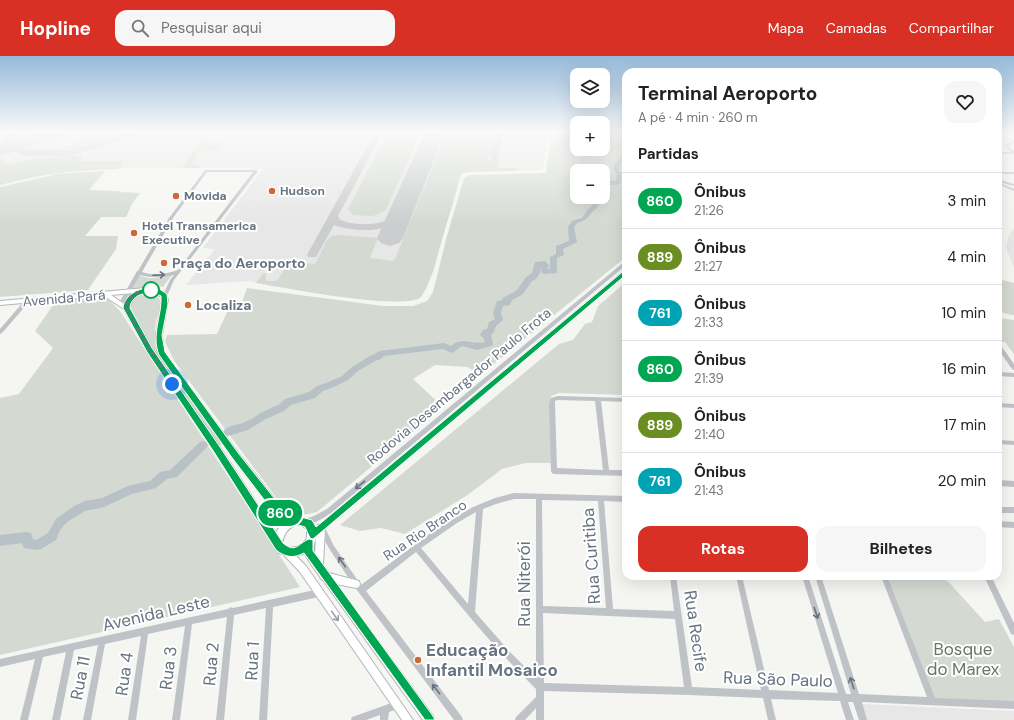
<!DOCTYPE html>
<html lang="pt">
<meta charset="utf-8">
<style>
:root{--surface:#fff;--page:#f6f6f6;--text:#222;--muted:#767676;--line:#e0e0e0;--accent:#d93025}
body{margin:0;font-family:"DM Sans",sans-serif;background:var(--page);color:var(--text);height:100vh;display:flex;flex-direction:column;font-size:15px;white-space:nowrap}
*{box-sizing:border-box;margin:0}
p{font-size:13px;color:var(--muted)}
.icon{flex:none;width:22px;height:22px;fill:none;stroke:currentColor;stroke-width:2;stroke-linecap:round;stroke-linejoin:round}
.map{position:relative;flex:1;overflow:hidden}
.panel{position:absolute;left:622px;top:12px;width:380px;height:512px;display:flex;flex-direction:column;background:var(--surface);border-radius:12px;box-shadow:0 4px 16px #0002}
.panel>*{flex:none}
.badge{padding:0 8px;border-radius:13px;font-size:14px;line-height:26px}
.buttons{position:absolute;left:570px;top:12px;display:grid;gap:8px}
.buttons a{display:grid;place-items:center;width:40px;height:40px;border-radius:8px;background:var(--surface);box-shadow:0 4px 16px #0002;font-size:20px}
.you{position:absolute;width:20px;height:20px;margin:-10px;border:3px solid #fff;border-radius:50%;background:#1a73e8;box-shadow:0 0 0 6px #1a73e833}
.map>.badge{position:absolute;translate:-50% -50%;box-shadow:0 0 0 2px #fff}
h2{padding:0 16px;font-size:15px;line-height:36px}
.round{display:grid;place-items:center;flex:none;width:42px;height:42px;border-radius:12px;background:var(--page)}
.summary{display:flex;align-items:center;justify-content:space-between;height:68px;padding:0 16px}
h1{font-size:19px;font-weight:700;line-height:30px}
.button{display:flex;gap:8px;margin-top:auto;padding:8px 16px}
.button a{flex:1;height:46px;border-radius:12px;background:var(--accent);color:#fff;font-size:16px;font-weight:700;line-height:46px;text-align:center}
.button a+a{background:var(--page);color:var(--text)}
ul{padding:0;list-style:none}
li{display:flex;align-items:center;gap:12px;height:56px;padding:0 16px;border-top:1px solid var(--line)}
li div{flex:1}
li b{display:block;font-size:15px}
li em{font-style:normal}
li .badge{min-width:44px;font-weight:700;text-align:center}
header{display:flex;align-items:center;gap:24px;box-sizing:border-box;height:56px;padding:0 20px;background:var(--accent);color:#fff}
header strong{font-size:19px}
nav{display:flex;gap:22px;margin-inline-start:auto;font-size:14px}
.search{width:280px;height:36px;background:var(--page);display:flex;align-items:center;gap:10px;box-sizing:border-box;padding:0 14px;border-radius:12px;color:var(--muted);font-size:15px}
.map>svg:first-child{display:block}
</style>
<header>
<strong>Hopline</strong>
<div class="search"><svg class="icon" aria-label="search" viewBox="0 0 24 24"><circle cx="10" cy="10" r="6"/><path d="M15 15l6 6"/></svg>Pesquisar aqui</div>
<nav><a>Mapa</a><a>Camadas</a><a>Compartilhar</a></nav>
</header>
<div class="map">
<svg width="1014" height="664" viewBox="0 0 1014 664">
<rect width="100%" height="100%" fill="#f5f5f2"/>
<!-- built -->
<g fill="#e6e7e6">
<path d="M0,76H549L543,111L541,114L471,115L463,117L460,121L454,146L443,178L434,215L423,238L418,243L405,245L332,240L249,225L186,229L215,193L203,192L263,113L226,111L225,112H120L118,113L79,114L48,118L0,129Z"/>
<path d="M1014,172V212L1006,191L1009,179Z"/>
<path d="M862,648L1014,655V664H867Z"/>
</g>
<!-- green -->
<g fill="#d4dad2" fill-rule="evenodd">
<path d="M93,76H126L78,91L61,93L73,89Z"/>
<path d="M151,76H192L184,81H135Z"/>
<path d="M388,76H421L386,154L373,160L353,159L348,153Z"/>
<path d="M447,76H497L488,104H499L497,112H516V113L514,115L470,116L463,117L460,121L433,215L426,233L420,242C398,254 286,232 256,227L263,217L266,218V225H277L289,206L315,208L327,184L332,180L339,179L378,182L370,202L394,205Z"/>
<path d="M551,76H577V93H603V76H626V201L480,319L468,311L435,309L413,323L443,351L317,456C306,459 298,460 287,456L175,306L165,286L167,279L217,278L230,250L241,249L247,232L383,250H413L427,245L433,236L447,180L464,122L469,119L546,117ZM577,115H603V141H577Z"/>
<path d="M201,84L224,85L218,94L200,95L191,109L201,110L200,112H182Z"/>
<path d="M74,100L82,101L80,105H124L118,113C78,114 39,118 0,129V102L7,110L30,103Z"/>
<path d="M105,115L89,134L120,135L119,136L140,137L132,148L126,161H101L85,180H118L116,193L88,234L0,241V131L58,118Z"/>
<path d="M139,219C148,224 162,222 172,219L163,231L153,229L130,234Z"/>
<path d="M998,223L1014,227V259H1011L998,255Z"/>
<path d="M626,226V339L559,337L551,340L552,407H525L502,413L469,438L405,478L381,472L360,475L340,469L559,288L573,284L585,268L592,266L598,250Z"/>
<path d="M146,236C172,240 155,257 155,274C155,283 157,293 160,302L158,303L129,250C131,241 138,238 146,236Z"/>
<path d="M96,241L108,243L120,255L300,531L0,599V342L19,338L53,292L35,275L56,245Z"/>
<path d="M998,262L1014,264V298L1005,286H998Z"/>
<path d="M162,304L222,388L218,390L159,305Z"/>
<path d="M884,520H943L985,566L999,563L1014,591V649L932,645Z"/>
</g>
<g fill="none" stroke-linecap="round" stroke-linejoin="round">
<!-- river -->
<g fill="#b8c1c6" fill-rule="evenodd">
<path d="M626,98V103L620,108L619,116L622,118L621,127L617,129L603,128V124L616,125L617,117L614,115V108Z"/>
<path d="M603,140L604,145L598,149L597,152C587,159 591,163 577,167L574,171L577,186L563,193L564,199L557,202V217L543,218L540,213L541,210L540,217L535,224L532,225L523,238L512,244L510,249L503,250L501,257L503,264L496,270L494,276L491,279L493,288L492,290L477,294L462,290L452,297L443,293L384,300L381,303L375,305L358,315L348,324L334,331L323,335L315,342L291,349L284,355L266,363L248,374L228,380L225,379L223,376L225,373L231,370L243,367L252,363L260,357L278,349L285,343L309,336L317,330L329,326L342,320L352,311L370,300L375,298L379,295L444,287L451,290C461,280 472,289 485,286L484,283L480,279L483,274L487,273L489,266L495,263L493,257L497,245L502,244L503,242L517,234L526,221L532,217L535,206L545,205L549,209L548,213H550V201L556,198V190L569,185L568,171L572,165L582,162L588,153L592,150L593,147L598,144V141H603Z"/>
<path d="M203,385L206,386L208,389L206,392L177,421L167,423L156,432L132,438L104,451L85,455L67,466L60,474L56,484L41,493L37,494L24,492L22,487C15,489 7,488 0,490V479L27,476L31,477L33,483L36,484L48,477L56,463L74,450L85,445L102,442L128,430L150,425L160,416L170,414L200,386Z"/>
</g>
<!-- taxiway -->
<g fill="#cbcdce" fill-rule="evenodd">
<path d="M9,76H17L11,83L14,91L10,94L6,91L3,83Z"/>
<path d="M130,76H142L141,78L70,100H28L17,97L16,95L17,88L31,81L35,84L24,91V93L69,94Z"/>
<path d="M375,76H383L338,160L340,164C353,169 371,170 385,165C390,162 394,158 399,157L404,160C390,178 353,176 334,169L316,201H308L307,199Z"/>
<path d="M496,76H504L498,99L499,101L495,104L492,103L490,99Z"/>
</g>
<!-- runway -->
<g fill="#cbcdce" fill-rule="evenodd">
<path d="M39,76H70L67,80L0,100V87Z"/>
<path d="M425,76H445L403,182L399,187L390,190L381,187L377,182Z"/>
</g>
<defs>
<path id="major" d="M146,232C156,232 165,233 168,244L162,279L164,297L239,398L286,457L309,464L314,468L316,476L318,469L321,468L324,469L325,472L323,509L329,517L359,525L360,528L359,531L356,532L336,528L433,660L434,664H423L323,524L321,523C317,514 308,507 305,497L296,500L306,510L413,664H402L300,516L283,498L279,497L214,395L148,296L124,253L104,240L0,249V245ZM143,236L156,237L161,241L162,244L156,279L158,297L233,402L280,463L287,465L278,473L276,477L220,391L152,292L129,252L133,243ZM133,237L127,242L124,248L111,239ZM295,469H301L307,473V482C302,491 294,493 285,491L282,487C284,478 287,473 295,469ZM316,481L315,498C311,492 315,487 316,481Z"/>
</defs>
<!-- major casing -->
<use href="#major" stroke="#b3b6ba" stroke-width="2"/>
<!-- minor -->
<g fill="#bfc2c6" fill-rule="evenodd">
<path d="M1013,84H1014V87L1009,90L1014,95V98H998V96H1011L1005,90Z"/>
<path d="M205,114H256L258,115L174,224L167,240H163V239L170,224L174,219C162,222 152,222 140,219L123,248H119V247L136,217V216L138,215L169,162ZM207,116H253L178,214C166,218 154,220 142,216L173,162Z"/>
<rect x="998" y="116" width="16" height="2"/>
<path d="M998,121L1004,125L1014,128V130L1002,127L998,124Z"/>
<path d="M998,126L1014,133V135L998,128Z"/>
<path d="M624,206H626V209L331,457C323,462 313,470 303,468L302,466L303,464L314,460L327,453Z"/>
<path d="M624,214H626V217L325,472L334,490L361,529L432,476L452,463L473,451L495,442L514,437L626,440V446L604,445L613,553L674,555L670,520H676L692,631L761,634L736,520H742L769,634L838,637L802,520H808L846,638H851L815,520H821L859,638L927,641L881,520H887L935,642L1014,645V653L862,646L867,664H859L853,646H848L854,664H846L840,645L771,643L776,664H768L763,642L689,639L544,635V664H536V652L525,664H515L516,661L536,641V633C492,590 455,543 416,496L366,535L462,661L463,664H454L354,530L330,494L320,476L317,475L316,473L317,471ZM514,443H536V622L510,596L475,556L483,453L496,448ZM542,444L598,445L606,552L543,550ZM476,456L468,548L421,492L457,467ZM543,557L675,563L684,631L544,627Z"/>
<path d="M27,243L29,244V246L2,277L0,278V273L25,244Z"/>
<path d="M1000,290L1002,291L1014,308V314L1012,313L998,293V291Z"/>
<path d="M998,316L1014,317V321L998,320Z"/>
<path d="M558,340L626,342V346L601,345L609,414H626V420L554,418L552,417L551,415L549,348L551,342ZM558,344L595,345L603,414L557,412L555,348V345Z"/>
<path d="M998,347L1014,348V352L998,351Z"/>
<path d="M998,384L1014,385V389L998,388Z"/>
<path d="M998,424L1014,425V431L998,430Z"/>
<rect x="998" y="451" width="16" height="6"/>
<path d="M998,465L1014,466V472L998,471Z"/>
<path d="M984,520H991L1014,567V579L1011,578Z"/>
<path d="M319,533L322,534L323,537L322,540L319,541L273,551L267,664H259L266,552L234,559L224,664H216L227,561L192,568L180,664H172L185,570L148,578L136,664H128L141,580L105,588L91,664H83L98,589L74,594L60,664H52L66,596L43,601L28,664H20L35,603L0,611V603L228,553L231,551L233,552Z"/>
<path d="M397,645L400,646L401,649L400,652L389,656L388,664H380V659L366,664H351L352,661L355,660Z"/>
</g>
<!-- major -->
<use href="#major" fill="#fff" fill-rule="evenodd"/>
</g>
<!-- one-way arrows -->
<defs><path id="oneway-shaft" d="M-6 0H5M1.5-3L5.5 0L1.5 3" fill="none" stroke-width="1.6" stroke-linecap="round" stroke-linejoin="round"/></defs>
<g stroke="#677380">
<use href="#oneway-shaft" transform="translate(159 219) rotate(-3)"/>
<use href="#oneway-shaft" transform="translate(360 429) rotate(140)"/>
<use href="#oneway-shaft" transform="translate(342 506) rotate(-125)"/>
<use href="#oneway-shaft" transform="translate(816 557) rotate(72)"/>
<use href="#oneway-shaft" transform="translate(852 627) rotate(-108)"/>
<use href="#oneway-shaft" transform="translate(436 633) rotate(-128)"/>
</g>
<use stroke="#959da6" href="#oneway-shaft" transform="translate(335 560) rotate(55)"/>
<!-- sky -->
<linearGradient id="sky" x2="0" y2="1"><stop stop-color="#95b9da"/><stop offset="0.45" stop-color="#fafaf9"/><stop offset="1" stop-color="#fafaf9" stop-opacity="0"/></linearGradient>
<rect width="1014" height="169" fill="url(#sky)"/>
<!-- line -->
<path fill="#00a651" stroke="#fff" d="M626,213L629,215L628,217L313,483L310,482L305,471L279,463L233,403L159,299C151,279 162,260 161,240C151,234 131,237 130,252L152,292L220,391L283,487C296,498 298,487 309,483L313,484V495L317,500L433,660L435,664H425L304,497C293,503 285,501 276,494L214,396L147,296L123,252C124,237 146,228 159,233C161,234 164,236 167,238L168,248L162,279L165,296L239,398L286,457L312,464L316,471Z"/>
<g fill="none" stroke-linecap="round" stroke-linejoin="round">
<!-- walk -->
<path stroke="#677380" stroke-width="4" stroke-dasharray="0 7.2" d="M151,234C141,234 127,239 126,252L150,294L172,328"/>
</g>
<!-- markers -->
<g fill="#d06737" stroke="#fff" stroke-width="1.5">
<circle cx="272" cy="135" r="4"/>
<circle cx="176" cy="140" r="4"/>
<circle cx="134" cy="177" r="4"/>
<circle cx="164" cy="207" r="4"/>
<circle cx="188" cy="249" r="4"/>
<circle cx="418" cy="604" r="4"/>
</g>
<circle fill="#fff" stroke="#00a651" stroke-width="2" cx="151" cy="234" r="8"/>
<g text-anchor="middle" stroke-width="4" stroke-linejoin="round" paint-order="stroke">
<!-- far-poi labels -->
<g font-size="12" font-weight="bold" fill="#677380" stroke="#fff" text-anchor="start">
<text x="280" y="139">Hudson</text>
<text x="184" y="144">Movida</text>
<text x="142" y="174">Hotel Transamerica<tspan x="142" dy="14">Executive</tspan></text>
</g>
<!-- poi labels -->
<g font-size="14" font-weight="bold" fill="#677380" stroke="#fff" text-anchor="start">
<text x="172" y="212">Praça do Aeroporto</text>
<text x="196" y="254">Localiza</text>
</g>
<!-- street labels -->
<g font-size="14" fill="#677380" stroke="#fff">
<text transform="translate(64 242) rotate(-5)" y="5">Avenida Pará</text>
<text transform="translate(459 330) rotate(-40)" y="5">Rodovia Desembargador Paulo Frota</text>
<text transform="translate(425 474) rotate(-34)" y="5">Rua Rio Branco</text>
</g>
<!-- near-street labels -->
<g font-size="17" fill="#677380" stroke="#fff">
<text transform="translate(591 500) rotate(-94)" y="6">Rua Curitiba</text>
<text transform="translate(524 528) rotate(-90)" y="6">Rua Niterói</text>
<text transform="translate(156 557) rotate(-13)" y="6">Avenida Leste</text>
<text transform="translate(696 575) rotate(82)" y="6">Rua Recife</text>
<text transform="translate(252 605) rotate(-87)" y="6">Rua 1</text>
<text transform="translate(211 608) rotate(-85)" y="6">Rua 2</text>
<text transform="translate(168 612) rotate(-83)" y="6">Rua 3</text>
<text transform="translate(124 618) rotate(-82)" y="6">Rua 4</text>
<text transform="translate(80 622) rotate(-79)" y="6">Rua 11</text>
<text transform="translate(778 623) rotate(2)" y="6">Rua São Paulo</text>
</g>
<!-- near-park labels -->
<g font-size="17" fill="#687865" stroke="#fff">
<text x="963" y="599">Bosque<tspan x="963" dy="20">do Marex</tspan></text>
</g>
<!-- near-poi labels -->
<g font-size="17" font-weight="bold" fill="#677380" stroke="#fff" text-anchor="start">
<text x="426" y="600">Educação<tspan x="426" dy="20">Infantil Mosaico</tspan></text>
</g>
</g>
</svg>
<div class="buttons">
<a><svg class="icon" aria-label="layers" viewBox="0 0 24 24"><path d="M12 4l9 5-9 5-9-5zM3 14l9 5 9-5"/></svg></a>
<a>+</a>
<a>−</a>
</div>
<div class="you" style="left:172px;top:328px"></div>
<b class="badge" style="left:280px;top:457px;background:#00a651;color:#fff">860</b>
<section class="panel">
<div class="summary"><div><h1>Terminal Aeroporto</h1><p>A pé · 4 min · 260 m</p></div><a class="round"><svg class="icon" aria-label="heart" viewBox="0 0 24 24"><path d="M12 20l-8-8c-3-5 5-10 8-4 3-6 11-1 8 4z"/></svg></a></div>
<h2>Partidas</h2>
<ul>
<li><span class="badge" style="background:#00a651;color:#fff">860</span><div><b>Ônibus</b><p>21:26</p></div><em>3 min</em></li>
<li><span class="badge" style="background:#6b8e23;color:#fff">889</span><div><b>Ônibus</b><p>21:27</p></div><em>4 min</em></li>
<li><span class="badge" style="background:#00a3b4;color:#fff">761</span><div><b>Ônibus</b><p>21:33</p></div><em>10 min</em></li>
<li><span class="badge" style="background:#00a651;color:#fff">860</span><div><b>Ônibus</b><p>21:39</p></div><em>16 min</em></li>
<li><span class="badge" style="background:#6b8e23;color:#fff">889</span><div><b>Ônibus</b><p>21:40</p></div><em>17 min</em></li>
<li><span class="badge" style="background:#00a3b4;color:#fff">761</span><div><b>Ônibus</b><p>21:43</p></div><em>20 min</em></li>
</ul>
<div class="button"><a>Rotas</a><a>Bilhetes</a></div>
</section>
</div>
